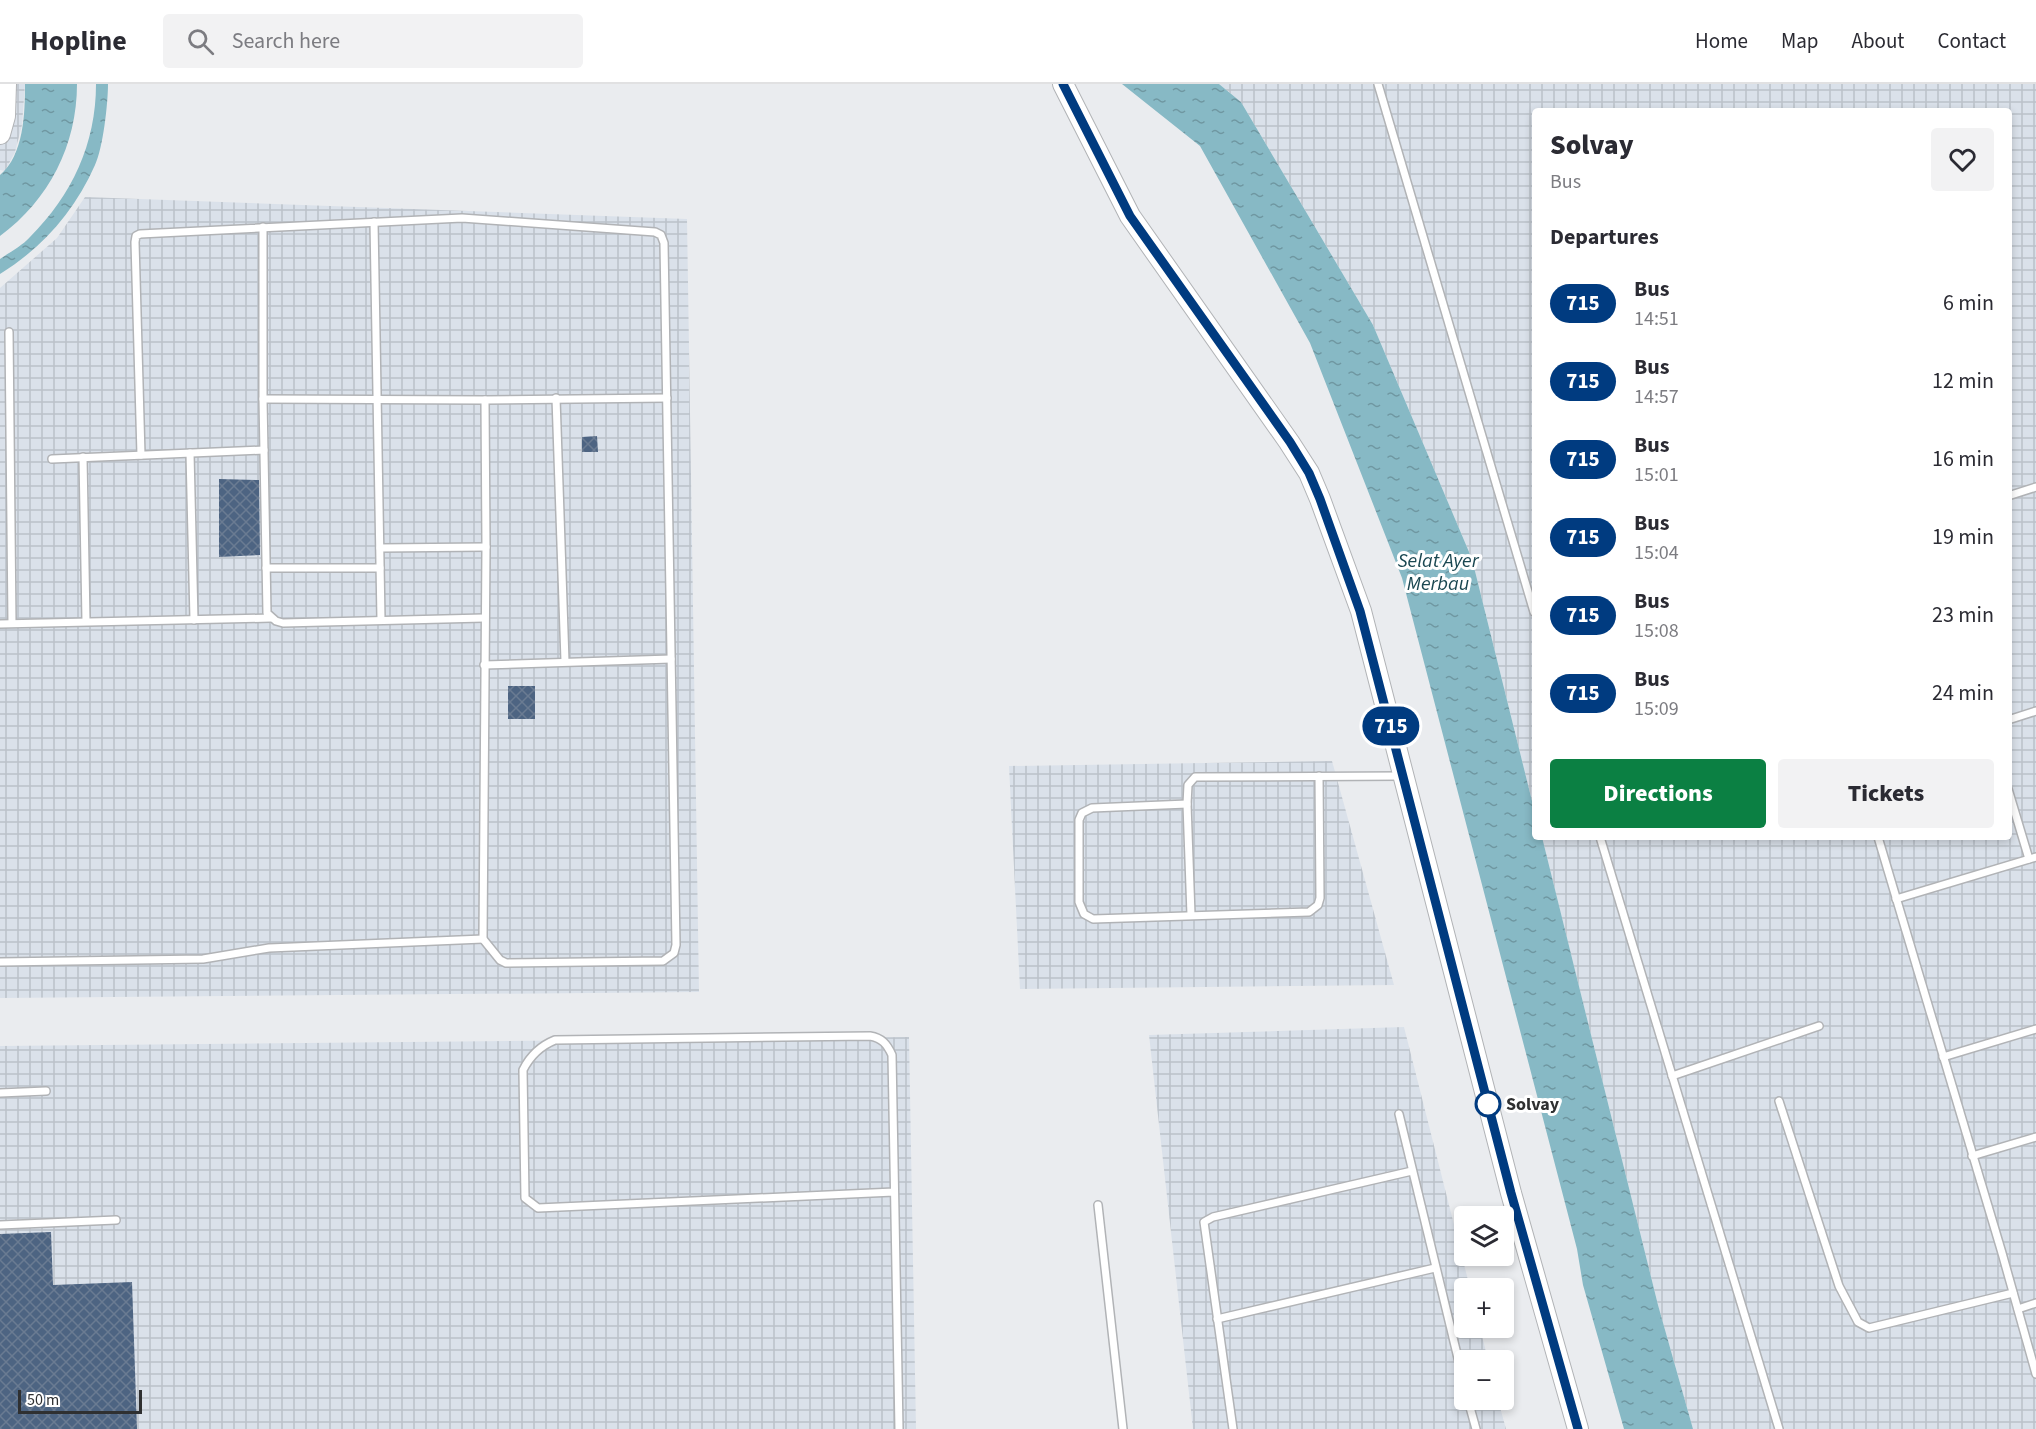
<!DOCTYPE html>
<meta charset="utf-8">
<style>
:root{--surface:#fff;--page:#f2f2f3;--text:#2b2b33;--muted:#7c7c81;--line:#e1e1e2;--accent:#0b8043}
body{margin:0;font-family:"Source Sans 3",sans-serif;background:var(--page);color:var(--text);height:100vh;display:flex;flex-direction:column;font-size:22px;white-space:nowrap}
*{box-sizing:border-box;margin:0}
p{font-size:20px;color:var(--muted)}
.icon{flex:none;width:33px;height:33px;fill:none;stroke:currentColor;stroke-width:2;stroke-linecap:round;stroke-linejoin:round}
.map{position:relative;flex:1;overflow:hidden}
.drawer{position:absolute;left:1532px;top:24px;width:480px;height:732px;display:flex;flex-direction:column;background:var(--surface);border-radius:6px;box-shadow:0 3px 9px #0003}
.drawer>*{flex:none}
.badge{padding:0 12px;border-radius:20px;font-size:21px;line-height:39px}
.buttons{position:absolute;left:1454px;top:1122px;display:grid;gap:12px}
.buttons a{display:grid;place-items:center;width:60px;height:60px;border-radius:6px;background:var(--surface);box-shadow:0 3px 9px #0003;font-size:30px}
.scale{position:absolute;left:18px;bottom:15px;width:124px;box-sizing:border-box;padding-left:6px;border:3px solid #2f3031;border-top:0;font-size:16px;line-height:21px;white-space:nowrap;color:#2f3031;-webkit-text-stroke:4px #fff;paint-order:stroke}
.map>.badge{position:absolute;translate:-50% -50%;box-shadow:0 0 0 3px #fff}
h2{padding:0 18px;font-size:22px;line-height:54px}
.round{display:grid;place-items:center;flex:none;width:63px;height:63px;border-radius:6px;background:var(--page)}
.head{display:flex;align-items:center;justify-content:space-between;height:102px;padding:0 18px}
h1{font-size:28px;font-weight:800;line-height:45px}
.button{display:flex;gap:12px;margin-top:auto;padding:12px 18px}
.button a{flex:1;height:69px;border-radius:6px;background:var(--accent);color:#fff;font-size:24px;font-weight:800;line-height:69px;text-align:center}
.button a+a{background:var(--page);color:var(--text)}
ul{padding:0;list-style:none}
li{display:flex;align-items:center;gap:18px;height:78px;padding:0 18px}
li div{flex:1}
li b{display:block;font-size:22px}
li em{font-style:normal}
li .badge{min-width:66px;font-weight:700;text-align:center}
header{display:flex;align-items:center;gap:36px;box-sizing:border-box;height:84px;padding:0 30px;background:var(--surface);border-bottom:2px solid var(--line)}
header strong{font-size:28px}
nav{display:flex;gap:33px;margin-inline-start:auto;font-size:21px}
.search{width:420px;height:54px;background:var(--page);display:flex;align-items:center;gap:15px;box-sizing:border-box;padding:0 21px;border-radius:6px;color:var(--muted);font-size:22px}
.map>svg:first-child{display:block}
</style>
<header>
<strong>Hopline</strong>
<div class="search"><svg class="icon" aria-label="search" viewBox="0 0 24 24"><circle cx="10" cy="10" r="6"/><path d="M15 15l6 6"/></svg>Search here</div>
<nav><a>Home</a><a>Map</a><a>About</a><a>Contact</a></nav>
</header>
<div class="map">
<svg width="2036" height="1345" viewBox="0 0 2036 1345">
<defs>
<pattern id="industrial-grid" width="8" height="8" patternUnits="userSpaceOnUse" patternTransform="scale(1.5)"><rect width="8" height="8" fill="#dae1ea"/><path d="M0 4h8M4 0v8" fill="none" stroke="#bbc1c9"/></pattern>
<pattern id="water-ripples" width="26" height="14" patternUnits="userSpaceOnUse" patternTransform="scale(1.5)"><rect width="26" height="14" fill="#87b9c5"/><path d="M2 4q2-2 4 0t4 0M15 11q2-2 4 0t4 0" fill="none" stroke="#6f97a1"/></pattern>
<pattern id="building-cross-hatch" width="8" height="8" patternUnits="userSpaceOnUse" patternTransform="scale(1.5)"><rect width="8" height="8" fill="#4d6482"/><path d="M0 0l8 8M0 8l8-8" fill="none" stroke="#6a7b92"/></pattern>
</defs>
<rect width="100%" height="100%" fill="#eaecef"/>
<!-- industrial -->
<g fill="url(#industrial-grid)">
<path d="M0,0H25L22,41L15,68L5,87L0,86Z"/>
<path d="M1219,0H2036V1345H1693L1658,1221L1542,753H2008V27H1534V725L1472,475L1373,241L1241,18Z"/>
<path d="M85,113L687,135L699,908L0,914V204L57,154Z"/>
<path d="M1332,677L1394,901L1020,905L1009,682Z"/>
<path d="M1404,943L1470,1204H1464V1244H1480L1488,1276H1464V1316H1498L1506,1345H1193L1149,951Z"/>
<path d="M909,953L916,1345H0V962Z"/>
</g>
<!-- water -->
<g fill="url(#water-ripples)">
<path d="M25,0H77C77,61 49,116 0,152V91C24,71 25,29 25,0Z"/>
<path d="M96,0H108C108,20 103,64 95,81C75,127 42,164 0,190V175C10,168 22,162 30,153C72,111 96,60 96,0Z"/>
<path d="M1122,0H1219L1241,18L1373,241L1472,475L1534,725V753H1542L1658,1221L1693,1345H1624L1583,1201L1577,1165L1402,494L1310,259L1200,62Z"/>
</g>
<!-- building -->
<g fill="url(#building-cross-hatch)">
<path d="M597,352L598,368H582V353Z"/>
<path d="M219,395L259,396L260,471L219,473Z"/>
<rect x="508" y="602" width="27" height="33"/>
<path d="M51,1148L53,1201L132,1198L137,1345H0V1150Z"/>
</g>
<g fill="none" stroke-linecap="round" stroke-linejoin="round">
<defs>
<g id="lane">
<path d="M1378,0L1534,528"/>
<path d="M374,138L381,536"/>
<path d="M263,143V315L267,529L276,537L283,539L484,534"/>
<path d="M9,248L12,539"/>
<path d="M556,314L565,577"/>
<path d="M263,315L485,316L667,314"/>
<path d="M190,369L194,536"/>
<path d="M141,371L135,158L136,152L140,150L462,134L655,148L661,151L664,159L676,861L674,869L663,877L506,879L500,876L483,855L486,463L485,316"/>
<path d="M83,373L86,537"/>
<path d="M52,375L264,366"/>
<path d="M2008,412L2036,403"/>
<path d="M380,464L486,463"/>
<path d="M266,484H380"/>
<path d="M0,540L271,534"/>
<path d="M484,581L671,575"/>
<path d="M2008,636L2036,627"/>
<path d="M2008,705L2029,775"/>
<path d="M1187,720L1092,724L1082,729L1079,736V818L1084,830L1093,835L1309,828L1318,821L1320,814L1319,692"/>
<path d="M1600,753L1779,1345"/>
<path d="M1878,753L2002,1169L2036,1290"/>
<path d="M1896,815L2036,773"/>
<path d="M1191,831L1187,720L1188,701L1195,693L1402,692"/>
<path d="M0,878L203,875L269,864L483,855"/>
<path d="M1943,973L2036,945"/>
<path d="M1672,992L1819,942"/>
<path d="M0,1009L46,1007"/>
<path d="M1779,1017L1839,1202L1858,1238L1869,1244L2013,1209"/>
<path d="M1399,1030L1464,1299"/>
<path d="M1972,1072L2036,1053"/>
<path d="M894,1108L538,1124L525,1114L523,986C530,972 540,962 555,956L870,952C882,954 887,960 892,971L899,1345"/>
<path d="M1098,1121L1123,1345"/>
<path d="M0,1141L116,1136"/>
<path d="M2018,1225L2036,1219"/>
<path d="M1217,1235L1435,1184"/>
<path d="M1468,1316L1476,1345"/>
<path d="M1233,1345L1204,1138L1213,1133L1412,1087"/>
</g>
<g id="secondary">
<path d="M1063,0L1130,132L1289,358L1309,389L1320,415L1361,527L1511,1109L1578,1345"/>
<path d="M0,50L5,32L6,0"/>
</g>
</defs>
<!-- lane casing -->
<use href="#lane" stroke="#b1b3b6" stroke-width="10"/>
<!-- secondary casing -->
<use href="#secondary" stroke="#b1b3b6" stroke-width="22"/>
<!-- lane -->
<use href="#lane" stroke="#fff" stroke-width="7"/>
<!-- secondary -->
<use href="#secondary" stroke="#fff" stroke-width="20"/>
</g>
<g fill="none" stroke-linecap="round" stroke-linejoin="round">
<defs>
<path id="line" d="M1063,0L1130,132L1290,358L1309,389L1320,415L1360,527L1511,1109L1578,1345"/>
</defs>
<!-- line casing -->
<use href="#line" stroke="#fff" stroke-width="14"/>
<!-- line -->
<use href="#line" stroke="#003b80" stroke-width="9"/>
</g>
<!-- markers -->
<circle fill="#fff" stroke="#003b80" stroke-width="3" cx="1488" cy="1020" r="12"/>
<g text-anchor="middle" stroke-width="6" stroke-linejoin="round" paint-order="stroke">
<!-- stop labels -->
<g font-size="18" font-weight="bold" fill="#2f3031" stroke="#fff" text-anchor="start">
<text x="1506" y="1026">Solvay</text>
</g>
<!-- water labels -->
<g font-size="20" font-style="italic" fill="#1a4751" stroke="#fff">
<text x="1438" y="483">Selat Ayer<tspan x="1438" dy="23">Merbau</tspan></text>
</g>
</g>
</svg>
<div class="buttons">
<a><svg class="icon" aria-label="layers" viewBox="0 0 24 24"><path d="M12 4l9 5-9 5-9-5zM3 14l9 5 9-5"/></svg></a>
<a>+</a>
<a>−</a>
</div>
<div class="scale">50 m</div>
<b class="badge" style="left:1391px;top:642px;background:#003b80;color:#fff">715</b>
<section class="drawer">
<div class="head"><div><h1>Solvay</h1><p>Bus</p></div><a class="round"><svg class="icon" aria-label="heart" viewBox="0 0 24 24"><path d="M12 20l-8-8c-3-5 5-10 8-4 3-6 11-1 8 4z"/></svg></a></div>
<h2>Departures</h2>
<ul>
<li><span class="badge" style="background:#003b80;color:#fff">715</span><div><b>Bus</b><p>14:51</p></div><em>6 min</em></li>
<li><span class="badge" style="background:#003b80;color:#fff">715</span><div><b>Bus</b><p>14:57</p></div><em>12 min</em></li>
<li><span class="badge" style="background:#003b80;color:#fff">715</span><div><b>Bus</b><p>15:01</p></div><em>16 min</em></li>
<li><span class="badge" style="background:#003b80;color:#fff">715</span><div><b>Bus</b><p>15:04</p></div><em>19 min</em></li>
<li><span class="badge" style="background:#003b80;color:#fff">715</span><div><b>Bus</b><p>15:08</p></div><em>23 min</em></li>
<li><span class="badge" style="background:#003b80;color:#fff">715</span><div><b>Bus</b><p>15:09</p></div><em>24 min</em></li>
</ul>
<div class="button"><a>Directions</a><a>Tickets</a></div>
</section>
</div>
